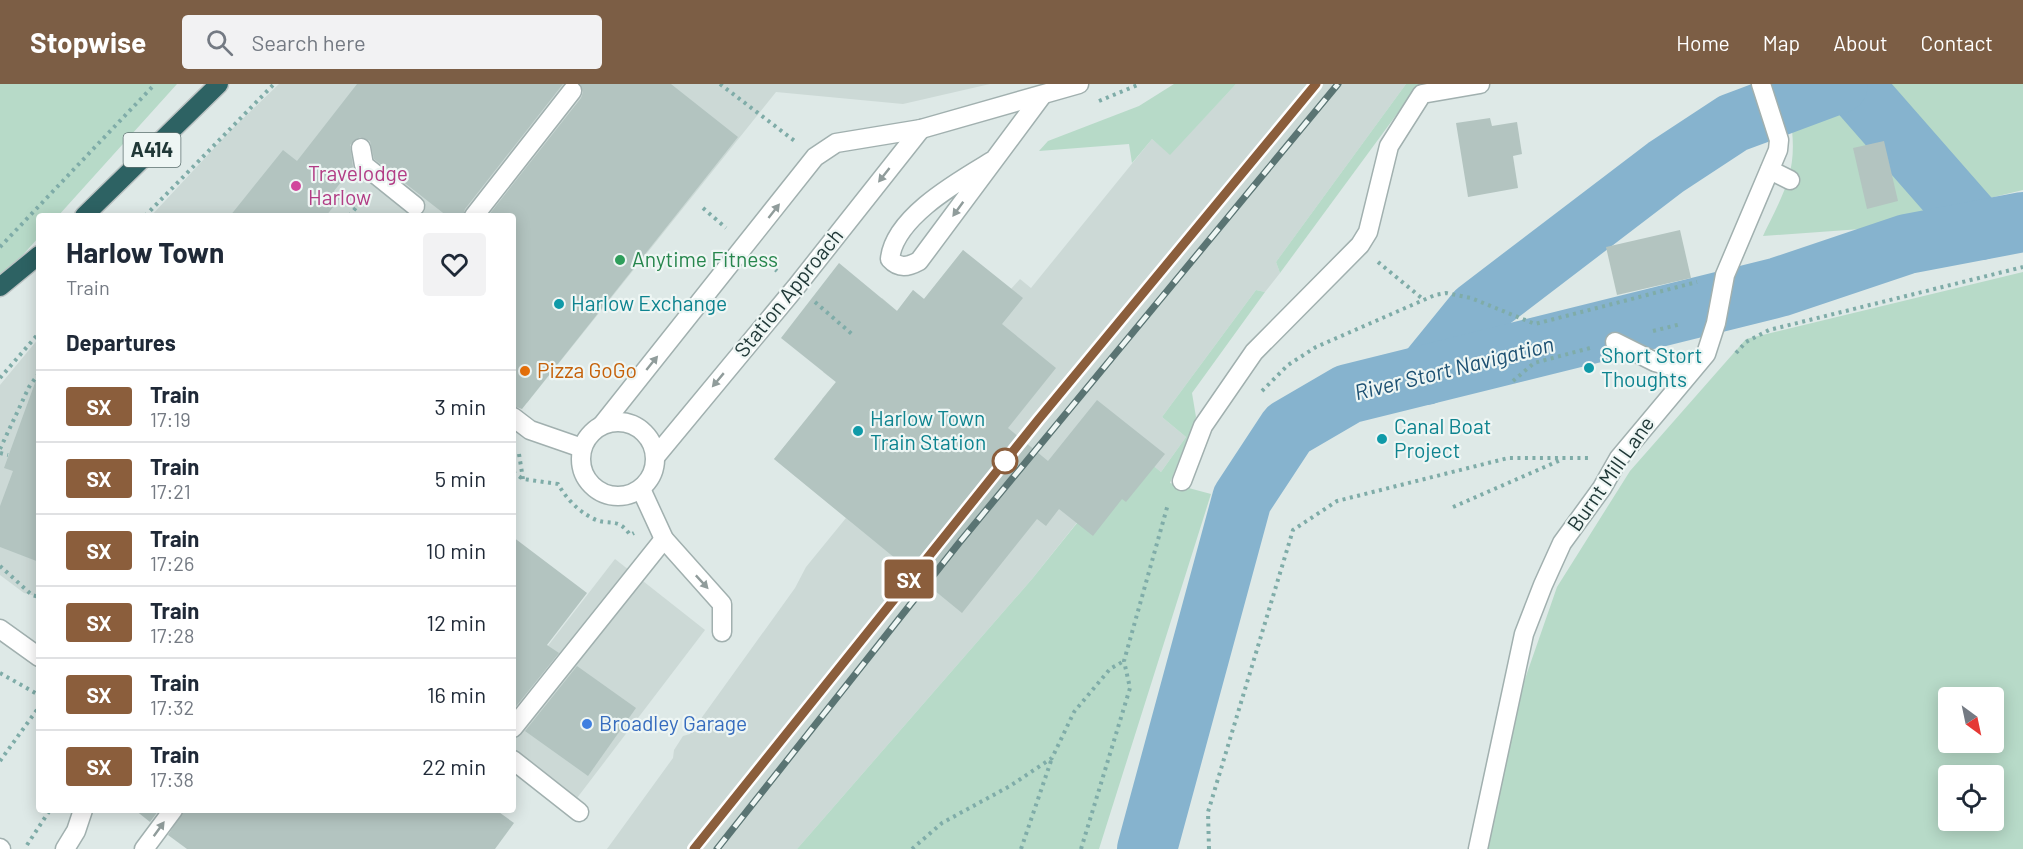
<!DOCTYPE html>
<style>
:root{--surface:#fff;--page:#f2f2f3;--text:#1f2937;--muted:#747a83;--line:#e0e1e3;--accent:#7c5e45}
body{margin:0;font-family:Barlow,sans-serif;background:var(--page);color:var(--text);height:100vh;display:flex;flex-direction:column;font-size:22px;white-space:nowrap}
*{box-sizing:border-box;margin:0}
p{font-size:20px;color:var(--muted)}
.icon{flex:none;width:33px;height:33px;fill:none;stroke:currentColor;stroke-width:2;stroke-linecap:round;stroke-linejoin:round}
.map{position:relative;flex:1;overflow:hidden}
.panel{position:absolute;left:36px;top:129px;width:480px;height:600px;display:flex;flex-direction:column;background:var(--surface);border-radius:6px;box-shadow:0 3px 15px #0003}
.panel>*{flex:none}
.badge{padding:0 12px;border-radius:4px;font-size:21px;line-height:39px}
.needle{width:39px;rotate:147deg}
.controls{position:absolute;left:1938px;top:603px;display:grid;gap:12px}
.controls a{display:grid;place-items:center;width:66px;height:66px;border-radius:6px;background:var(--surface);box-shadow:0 3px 15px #0003;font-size:30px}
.map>.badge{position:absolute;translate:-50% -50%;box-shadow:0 0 0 3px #fff}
h2{padding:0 30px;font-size:22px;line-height:54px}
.round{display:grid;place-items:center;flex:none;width:63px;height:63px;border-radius:6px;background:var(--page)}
.summary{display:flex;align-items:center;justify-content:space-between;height:102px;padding:0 30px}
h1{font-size:28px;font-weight:700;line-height:45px}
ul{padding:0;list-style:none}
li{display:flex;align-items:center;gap:18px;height:72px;padding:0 30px;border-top:2px solid var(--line)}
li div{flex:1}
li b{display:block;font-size:22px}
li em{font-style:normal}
li .badge{min-width:66px;font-weight:700;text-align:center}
header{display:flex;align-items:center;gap:36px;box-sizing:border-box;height:84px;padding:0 30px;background:var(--accent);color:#fff}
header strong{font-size:28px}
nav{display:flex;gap:33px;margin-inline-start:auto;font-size:21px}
.search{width:420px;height:54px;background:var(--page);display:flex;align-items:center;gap:15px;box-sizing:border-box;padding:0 21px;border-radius:6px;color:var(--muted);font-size:22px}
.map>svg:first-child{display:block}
</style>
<header>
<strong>Stopwise</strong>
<div class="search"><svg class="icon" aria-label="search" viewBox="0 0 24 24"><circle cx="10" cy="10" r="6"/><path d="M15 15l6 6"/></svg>Search here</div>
<nav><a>Home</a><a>Map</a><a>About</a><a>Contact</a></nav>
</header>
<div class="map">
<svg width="2023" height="765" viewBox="0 0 2023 765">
<rect width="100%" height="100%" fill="#dee9e7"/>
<!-- built -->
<g fill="#ccd9d6">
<path d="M279,0H990L903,20L776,8L527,319L513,132H151L231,46Z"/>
<path d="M1236,0H1406L1276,178L1280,189L1265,208L1256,206L1162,333L1186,353L1161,388L1134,367L1032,495L797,765H607L673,674L674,666L683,652L690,650L795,504L806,483L846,434L774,375L793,352L802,360L832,323L822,315L836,298L823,288L882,214L897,227L913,206L924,215L963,166L1011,205L1020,195L1031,204L1152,55L1170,70Z"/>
<path d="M39,254V513L24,509L0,491V301Z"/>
<path d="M615,475L705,546L577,714L513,664V607Z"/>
</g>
<!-- green -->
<g fill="#b7dac8" fill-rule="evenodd">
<path d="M0,0H177L58,132H39V153L0,196Z"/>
<path d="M1174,0H1236L1170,71L1152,55L1132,79L1129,60L1039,67L1048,57L1139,22Z"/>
<path d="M1406,0H1419L1280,189L1276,178Z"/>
<path d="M1779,0H2023V106L1861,145L1763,152C1786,104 1799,86 1790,31C1788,20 1780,11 1779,0Z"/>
<path d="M2023,188V765H1488L1494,724L1519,612L1557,503L1630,387L1746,255ZM1948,614H1994V658H1948ZM1948,692H1994V736H1948Z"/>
<path d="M1256,206L1265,208L1192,309L1196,333L1170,399L1211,410L1099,765H797L1032,495L1135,367L1161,388L1186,353L1162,333Z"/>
</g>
<!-- water -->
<path fill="#86b3ce" d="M1681,222L1683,234L1529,274L1526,261Z"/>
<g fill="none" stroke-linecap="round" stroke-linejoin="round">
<!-- river -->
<g stroke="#86b3ce" stroke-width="60">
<path d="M1852,0L1980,146"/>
<path d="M1425,291L1477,227L1666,83L1733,39L1838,0"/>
<path d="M1147,765L1242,415L1288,345L1348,310L1779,203L1907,160L2023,138"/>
</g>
</g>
<!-- building -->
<g fill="#b3c4c0">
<path d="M357,0H563L465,125L463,132H447L374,75L370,57L360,53L350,61L353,83L334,107L341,113L326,132H230L283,66L297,77Z"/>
<path d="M580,0H671L738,53L522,325L513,322V132H488L581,14L583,8Z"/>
<path d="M1490,34L1492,42L1517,38L1522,70L1513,72L1518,104L1468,113L1456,39Z"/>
<path d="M1884,57L1898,117L1867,125L1853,64Z"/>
<path d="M1680,146L1691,194L1617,211L1606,163Z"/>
<path d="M963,166L1023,214L1002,240L1056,284L1008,344L1048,377L1097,316L1165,370L1126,418L1122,415L1093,452L1059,425L1046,442L1037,435L962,529L774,375L836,298L781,254L839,179L897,227L913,206L924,215Z"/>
<path d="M36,296H39V478L0,463V422L13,387L4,384Z"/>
<path d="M513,453L587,509L547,561L559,569L513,626Z"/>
<path d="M577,582L636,624L588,692L525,647Z"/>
<path d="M135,726H159L150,738Z"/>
<path d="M184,726H496L514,739L495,765H187L168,751Z"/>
</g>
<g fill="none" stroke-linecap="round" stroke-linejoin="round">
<defs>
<g id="minor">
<path d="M361,64L364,81L415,122"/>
<path d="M992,77C959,97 894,133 890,175C899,185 908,183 919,177L1041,13"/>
<path d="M1770,86L1790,96"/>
<path d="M474,132L572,7"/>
<path d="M1615,258L1655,278L1689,287"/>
<path d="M513,333L530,346L582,364"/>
<circle cx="618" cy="375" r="37"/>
<path d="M602,341L815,73L836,59L921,45L1079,0"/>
<path d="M656,372L796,203L921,45"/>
<path d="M1182,397L1203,342L1254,268L1360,161L1368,148L1389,62L1422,10L1480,0"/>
<path d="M641,405L664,455L722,520V548"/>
<path d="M0,545L39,573"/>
<path d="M513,644L664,455"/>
<path d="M513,676L579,728"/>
<path d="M0,764L1,765"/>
<path d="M65,765L76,747L83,726"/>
<path d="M144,765L173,726"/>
<path d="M1478,765L1524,550L1543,501L1562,459L1602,404L1619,374L1706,270L1716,239L1725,191L1778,66L1779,56L1761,0"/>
</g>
<g id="highway">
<path d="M84,132L219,0"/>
<path d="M0,203L39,171"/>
</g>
</defs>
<!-- minor casing -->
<use href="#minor" stroke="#a1b0af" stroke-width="21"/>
<!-- highway casing -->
<use href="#highway" stroke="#bcc3c3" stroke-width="21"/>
<!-- path -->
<g stroke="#7faca8" stroke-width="4" stroke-dasharray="3 4.5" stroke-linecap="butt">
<path d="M720,0L796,58"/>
<path d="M1099,17L1140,0"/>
<path d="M703,124L726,144"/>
<path d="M145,132L274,0"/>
<path d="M349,132L364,114"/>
<path d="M0,163L155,0"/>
<path d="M764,176L777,187"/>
<path d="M1378,178L1424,216"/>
<path d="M815,218L853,251"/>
<path d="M1653,247L1681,240"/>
<path d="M1736,269L1746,258L1769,246L2023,183"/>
<path d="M0,294L39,249"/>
<path d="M1513,297L1534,279L1590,264"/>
<path d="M1262,307L1288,281L1316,263L1435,211L1446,209L1471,214L1535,240L1697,198"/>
<path d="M0,365L29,303L39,289"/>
<path d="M0,369L8,371"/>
<path d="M519,370L523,395"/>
<path d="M513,388L523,395L558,400C566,414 577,426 592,434C608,443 618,432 630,451L634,449"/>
<path d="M1453,423L1563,375"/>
<path d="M0,482L32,511L39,513"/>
<path d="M0,589L39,611"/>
<path d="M0,677L39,623"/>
<path d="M27,761L50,726"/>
<path d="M912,765L942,739L1010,702L1052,674L1074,628L1110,585L1124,577"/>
<path d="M1021,765L1052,674"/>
<path d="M1081,765L1130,604L1124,577L1168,420"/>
<path d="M1209,765L1208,728L1293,446L1337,417L1508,374H1588"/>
</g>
<!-- minor -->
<use href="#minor" stroke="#fff" stroke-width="18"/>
<!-- highway -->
<use href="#highway" stroke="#2d6263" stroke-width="18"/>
<defs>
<g id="rail">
<path d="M694,765L1069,299L1316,0"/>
<path d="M717,765L959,459L1338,0"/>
</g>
</defs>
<!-- rail casing -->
<use href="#rail" stroke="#5a7473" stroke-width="7"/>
<!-- rail -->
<use href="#rail" stroke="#eef6f4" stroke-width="4.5" stroke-dasharray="14" stroke-linecap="butt"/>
</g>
<!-- one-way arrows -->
<defs><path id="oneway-solid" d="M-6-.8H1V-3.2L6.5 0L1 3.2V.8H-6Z" transform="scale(1.5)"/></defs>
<g fill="#909c9b">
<use href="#oneway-solid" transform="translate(884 91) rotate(128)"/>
<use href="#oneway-solid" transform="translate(958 125) rotate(126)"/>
<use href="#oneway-solid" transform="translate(774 127) rotate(-52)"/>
<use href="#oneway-solid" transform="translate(652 279) rotate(-51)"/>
<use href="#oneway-solid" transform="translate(718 296) rotate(130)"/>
<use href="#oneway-solid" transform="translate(702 498) rotate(47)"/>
<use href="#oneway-solid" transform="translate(159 745) rotate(-54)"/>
</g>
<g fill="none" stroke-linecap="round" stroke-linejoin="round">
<defs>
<path id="line" d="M694,765L1038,336L1316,0"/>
</defs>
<!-- line casing -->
<use href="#line" stroke="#fff" stroke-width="14"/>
<!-- line -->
<use href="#line" stroke="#8b5e3c" stroke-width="9"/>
</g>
<!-- markers -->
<circle fill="#d1479c" stroke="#eef6f4" stroke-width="2" cx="296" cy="102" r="6"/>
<circle fill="#2e9e5b" stroke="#eef6f4" stroke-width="2" cx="620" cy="176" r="6"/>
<g fill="#0f9aa8" stroke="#eef6f4" stroke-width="2">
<circle cx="559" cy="220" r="6"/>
<circle cx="1589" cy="284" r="6"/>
<circle cx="858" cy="347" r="6"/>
<circle cx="1382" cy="355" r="6"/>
</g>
<circle fill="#e8710a" stroke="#eef6f4" stroke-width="2" cx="525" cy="287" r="6"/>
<circle fill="#fff" stroke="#8b5e3c" stroke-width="3" cx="1005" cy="377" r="12"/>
<circle fill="#3f7fe0" stroke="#eef6f4" stroke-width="2" cx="587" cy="640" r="6"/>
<g text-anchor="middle" stroke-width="4.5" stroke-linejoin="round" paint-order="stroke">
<!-- shield labels -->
<rect fill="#eef6f4" stroke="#5e7170" stroke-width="1.5" x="123.5" y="49" width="57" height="34" rx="4.5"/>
<g font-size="20" font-weight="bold" fill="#203837">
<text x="152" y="73">A414</text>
</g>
<!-- hotel labels -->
<g font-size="21" fill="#b23c85" stroke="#eef6f4" text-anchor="start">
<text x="308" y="97">Travelodge<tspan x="308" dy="24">Harlow</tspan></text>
</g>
<!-- leisure labels -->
<g font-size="21" fill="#27864d" stroke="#eef6f4" text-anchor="start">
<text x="632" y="183">Anytime Fitness</text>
</g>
<!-- street labels -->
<g font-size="21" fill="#203837" stroke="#eef6f4">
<text transform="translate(789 209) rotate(-51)" y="7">Station Approach</text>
<text transform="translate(1611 390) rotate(-55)" y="7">Burnt Mill Lane</text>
</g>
<!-- culture labels -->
<g font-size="21" fill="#0d838f" stroke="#eef6f4" text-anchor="start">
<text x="571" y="227">Harlow Exchange</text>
<text x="1601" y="279">Short Stort<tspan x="1601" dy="24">Thoughts</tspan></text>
<text x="870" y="342">Harlow Town<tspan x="870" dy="24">Train Station</tspan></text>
<text x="1394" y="350">Canal Boat<tspan x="1394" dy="24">Project</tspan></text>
</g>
<!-- food labels -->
<g font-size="21" fill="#c56008" stroke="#eef6f4" text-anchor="start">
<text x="537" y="294">Pizza GoGo</text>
</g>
<!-- shop labels -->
<g font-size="21" fill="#366cbe" stroke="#eef6f4" text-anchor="start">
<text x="599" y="647">Broadley Garage</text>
</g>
<!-- water labels -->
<g font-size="22" font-style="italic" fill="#1c5072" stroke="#eef6f4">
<text transform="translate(1454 284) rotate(-14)" y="8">River Stort Navigation</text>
</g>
</g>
</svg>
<div class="controls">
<a><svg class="needle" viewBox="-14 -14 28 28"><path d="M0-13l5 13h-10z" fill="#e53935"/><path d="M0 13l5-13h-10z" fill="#747a83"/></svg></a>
<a><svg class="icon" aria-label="locate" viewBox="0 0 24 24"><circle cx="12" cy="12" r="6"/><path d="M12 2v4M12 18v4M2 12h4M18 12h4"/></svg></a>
</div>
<b class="badge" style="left:909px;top:495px;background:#8b5e3c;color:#fff">SX</b>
<section class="panel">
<div class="summary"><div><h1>Harlow Town</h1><p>Train</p></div><a class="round"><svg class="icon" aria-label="heart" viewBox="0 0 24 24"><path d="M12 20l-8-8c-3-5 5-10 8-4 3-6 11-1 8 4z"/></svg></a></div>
<h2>Departures</h2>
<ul>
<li><span class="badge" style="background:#8b5e3c;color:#fff">SX</span><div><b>Train</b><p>17:19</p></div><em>3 min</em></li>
<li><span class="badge" style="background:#8b5e3c;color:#fff">SX</span><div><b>Train</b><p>17:21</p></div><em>5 min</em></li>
<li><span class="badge" style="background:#8b5e3c;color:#fff">SX</span><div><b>Train</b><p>17:26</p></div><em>10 min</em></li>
<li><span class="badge" style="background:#8b5e3c;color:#fff">SX</span><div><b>Train</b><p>17:28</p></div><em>12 min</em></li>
<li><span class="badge" style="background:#8b5e3c;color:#fff">SX</span><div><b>Train</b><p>17:32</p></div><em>16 min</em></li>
<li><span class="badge" style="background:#8b5e3c;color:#fff">SX</span><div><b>Train</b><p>17:38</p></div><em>22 min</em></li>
</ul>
</section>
</div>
